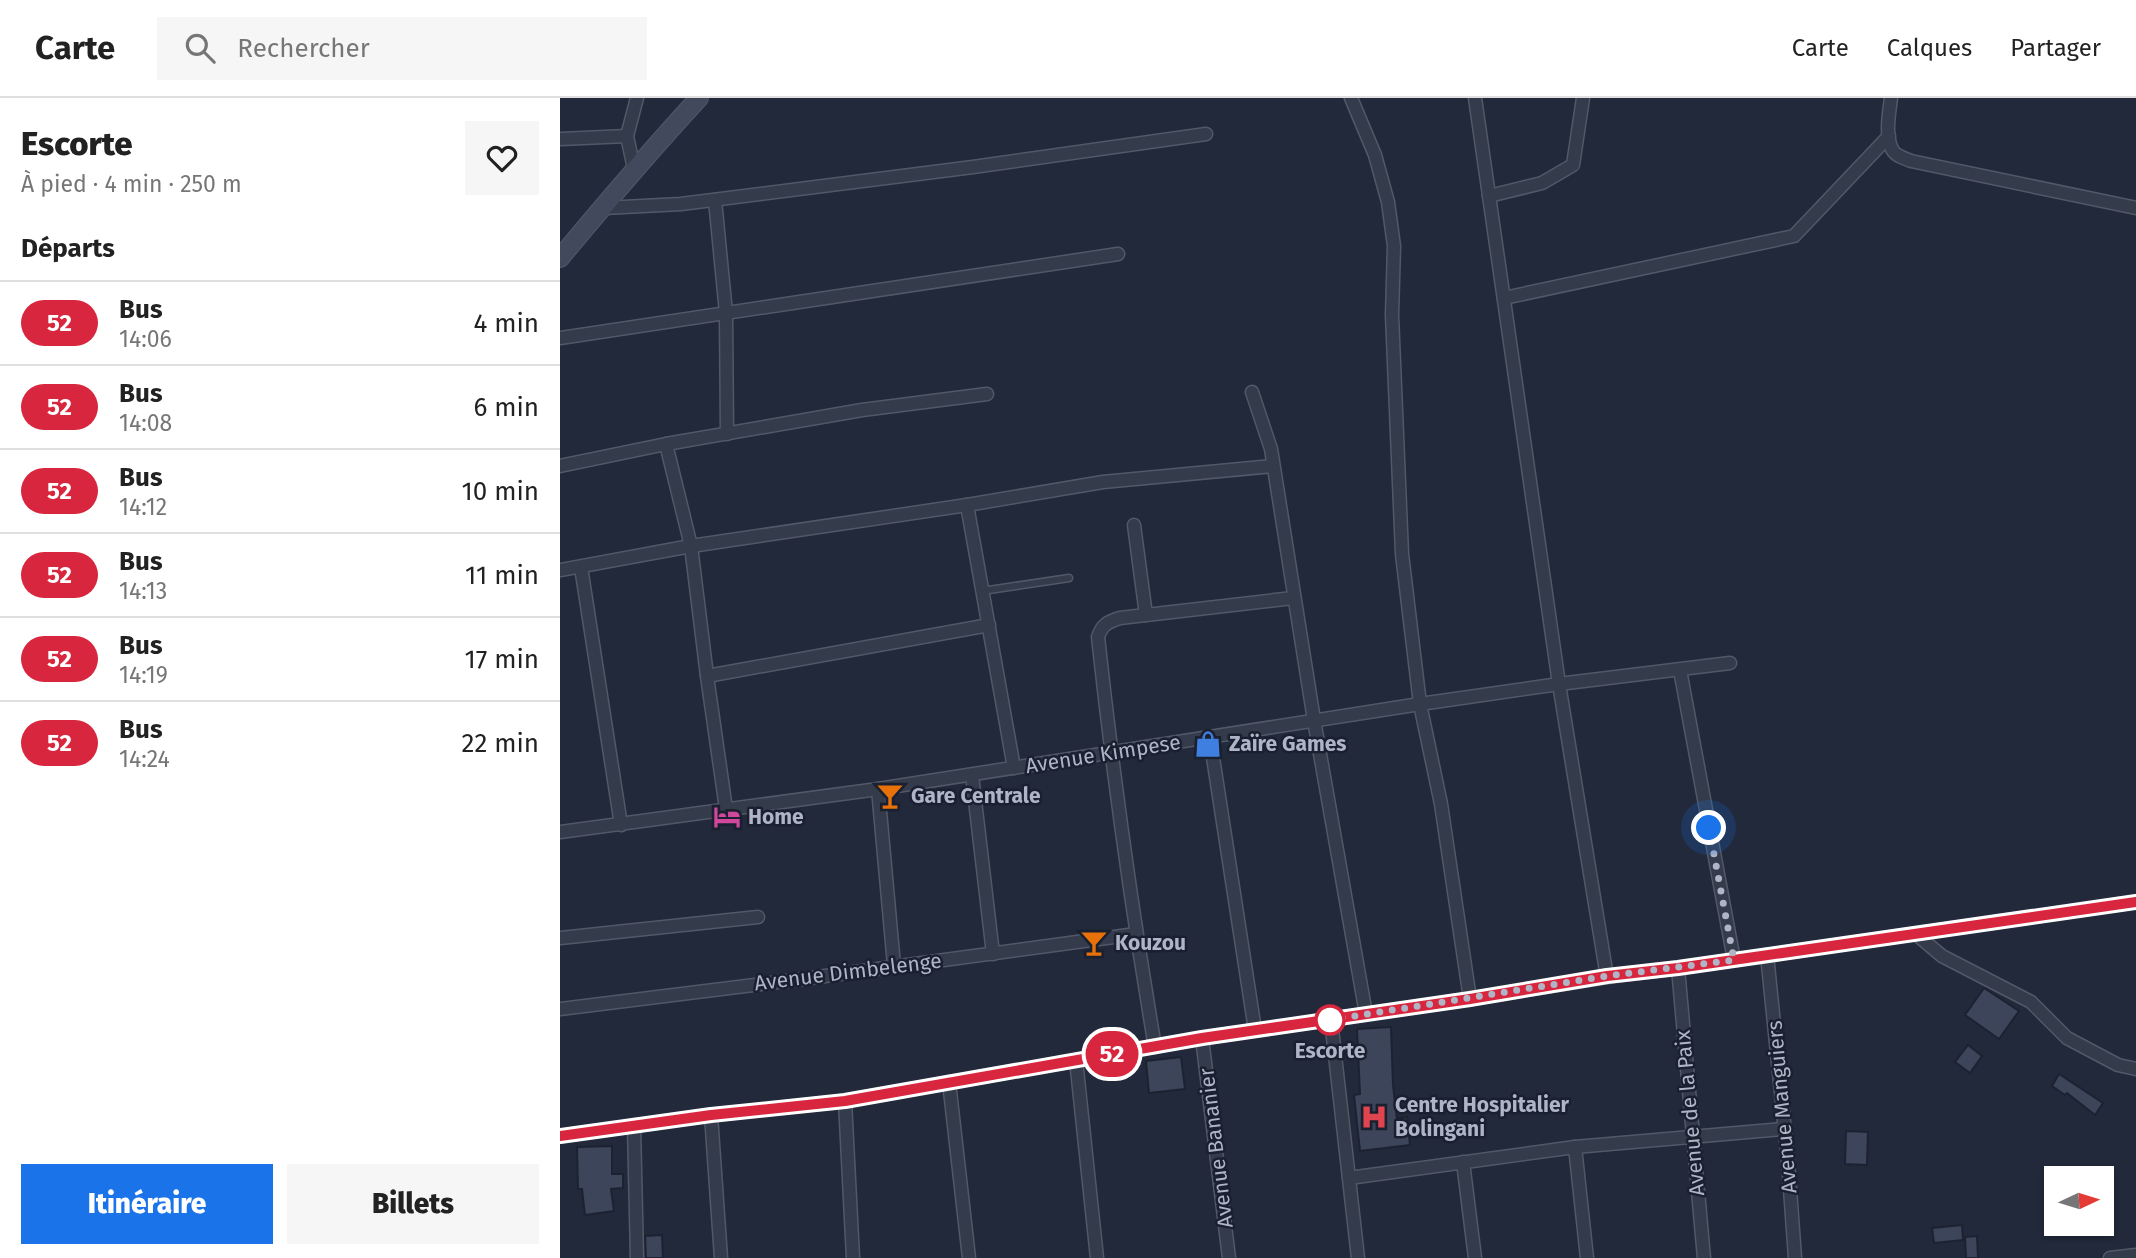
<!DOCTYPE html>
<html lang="fr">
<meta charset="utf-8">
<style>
:root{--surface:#fff;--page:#f6f6f6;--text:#222;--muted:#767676;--line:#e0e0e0;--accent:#1a73e8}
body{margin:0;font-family:"Fira Sans",sans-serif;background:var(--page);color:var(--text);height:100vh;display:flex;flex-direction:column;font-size:26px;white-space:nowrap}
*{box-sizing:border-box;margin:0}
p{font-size:23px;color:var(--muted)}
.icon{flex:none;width:38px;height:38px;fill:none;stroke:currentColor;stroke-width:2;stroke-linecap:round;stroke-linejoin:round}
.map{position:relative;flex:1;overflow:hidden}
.drawer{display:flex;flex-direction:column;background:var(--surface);width:560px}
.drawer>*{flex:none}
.badge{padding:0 14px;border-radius:23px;font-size:24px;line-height:46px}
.needle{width:46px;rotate:86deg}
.controls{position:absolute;left:1484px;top:1068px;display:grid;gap:14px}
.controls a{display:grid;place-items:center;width:70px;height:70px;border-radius:0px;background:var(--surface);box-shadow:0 2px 5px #0004;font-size:35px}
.you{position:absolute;width:35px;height:35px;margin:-18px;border:5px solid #fff;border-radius:50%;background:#1a73e8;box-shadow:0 0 0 10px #1a73e833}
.map>.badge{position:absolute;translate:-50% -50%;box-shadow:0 0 0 4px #fff}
h2{padding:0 21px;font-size:26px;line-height:63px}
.round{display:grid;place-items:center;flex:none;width:74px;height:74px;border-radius:0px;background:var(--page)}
.headline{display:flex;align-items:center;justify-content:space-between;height:119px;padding:0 21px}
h1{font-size:33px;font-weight:800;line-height:52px}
.cta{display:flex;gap:14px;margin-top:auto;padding:14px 21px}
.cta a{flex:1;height:80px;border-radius:0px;background:var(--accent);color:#fff;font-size:28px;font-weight:800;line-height:80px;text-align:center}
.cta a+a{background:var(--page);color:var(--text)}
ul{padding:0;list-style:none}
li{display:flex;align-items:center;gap:21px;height:84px;padding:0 21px;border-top:2px solid var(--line)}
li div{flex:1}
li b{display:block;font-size:26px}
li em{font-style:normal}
li .badge{min-width:77px;font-weight:700;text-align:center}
header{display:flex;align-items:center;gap:42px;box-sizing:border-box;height:98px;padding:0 35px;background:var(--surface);border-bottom:2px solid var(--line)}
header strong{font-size:33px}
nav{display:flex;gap:38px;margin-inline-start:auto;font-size:24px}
.search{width:490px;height:63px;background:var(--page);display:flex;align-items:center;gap:18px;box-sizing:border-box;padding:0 24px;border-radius:0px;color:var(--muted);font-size:26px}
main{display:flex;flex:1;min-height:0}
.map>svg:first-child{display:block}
</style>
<header>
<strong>Carte</strong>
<div class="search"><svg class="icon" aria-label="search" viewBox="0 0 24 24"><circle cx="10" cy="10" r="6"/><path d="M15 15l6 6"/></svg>Rechercher</div>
<nav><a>Carte</a><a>Calques</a><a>Partager</a></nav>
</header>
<main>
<section class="drawer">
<div class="headline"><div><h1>Escorte</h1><p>À pied · 4 min · 250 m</p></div><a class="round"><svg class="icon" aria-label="heart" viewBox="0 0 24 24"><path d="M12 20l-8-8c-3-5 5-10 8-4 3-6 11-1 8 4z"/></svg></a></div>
<h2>Départs</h2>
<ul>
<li><span class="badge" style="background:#d7263d;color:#fff">52</span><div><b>Bus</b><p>14:06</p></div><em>4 min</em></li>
<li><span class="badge" style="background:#d7263d;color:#fff">52</span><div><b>Bus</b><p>14:08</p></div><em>6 min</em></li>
<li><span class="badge" style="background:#d7263d;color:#fff">52</span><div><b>Bus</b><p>14:12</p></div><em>10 min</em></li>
<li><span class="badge" style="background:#d7263d;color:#fff">52</span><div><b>Bus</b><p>14:13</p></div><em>11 min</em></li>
<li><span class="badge" style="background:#d7263d;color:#fff">52</span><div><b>Bus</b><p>14:19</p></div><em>17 min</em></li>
<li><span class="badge" style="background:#d7263d;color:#fff">52</span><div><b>Bus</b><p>14:24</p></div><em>22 min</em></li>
</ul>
<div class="cta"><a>Itinéraire</a><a>Billets</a></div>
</section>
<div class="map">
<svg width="1576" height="1160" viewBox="0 0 1576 1160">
<rect width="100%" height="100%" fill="#21293a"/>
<!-- building -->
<g fill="#3c455a" stroke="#1c2231" stroke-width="2">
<path d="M1424,890L1459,913L1439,941L1405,917Z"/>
<path d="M831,929L833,987L837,1021L847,1019L850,1047L800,1053L794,997L800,996L797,931Z"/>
<path d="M1408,947L1422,958L1410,975L1395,964Z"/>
<path d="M621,959L625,991L589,995L586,963Z"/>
<path d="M1499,976L1543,1005L1535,1017L1507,995L1505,997L1492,988Z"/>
<path d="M1286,1033L1308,1034L1307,1067L1285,1066Z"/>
<path d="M52,1048V1076H63V1090L51,1091L54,1113L25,1117L22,1091H18L17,1049Z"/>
<path d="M1402,1127L1403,1142L1374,1145L1372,1130Z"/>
<path d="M102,1137L103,1160H86L85,1138Z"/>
<path d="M1417,1138L1418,1160H1406L1405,1139Z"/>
</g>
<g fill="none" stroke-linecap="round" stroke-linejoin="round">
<defs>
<path id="service" d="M422,493L509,480"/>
<g id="minor">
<path d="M791,0L815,57L828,104L834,148L832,217L842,456L860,606L881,706L910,901"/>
<path d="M915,0L999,586L1047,879"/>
<path d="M1331,0C1329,15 1325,37 1332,51C1335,58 1344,60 1351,63L1576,110"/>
<path d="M0,41L67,38"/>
<path d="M74,71L67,38L77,0"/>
<path d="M929,98L982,85L1013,67L1023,0"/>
<path d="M155,102L166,215L167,336"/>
<path d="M44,110L121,106L413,69L646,36"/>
<path d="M944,200L1234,138L1329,38"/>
<path d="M0,240L558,156"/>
<path d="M692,294L711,351L754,622L806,916"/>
<path d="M106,346L131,448L147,578L166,711"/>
<path d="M0,368L106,346L302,312L427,296"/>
<path d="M407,407L454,670"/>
<path d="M574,427L586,517"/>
<path d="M21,469L61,727"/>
<path d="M0,472L131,448L407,407L543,384L713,368"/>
<path d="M1120,572L1174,862"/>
<path d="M147,578L429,527"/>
<path d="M650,640L695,932"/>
<path d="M412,677L433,856"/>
<path d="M318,691L334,867"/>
<path d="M0,734L318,691L860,606L999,586L1170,565"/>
<path d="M1356,836L1382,858L1471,904L1507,940L1558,967L1576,971"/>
<path d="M0,840L198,819"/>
<path d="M1207,857L1228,1063L1235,1160"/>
<path d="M1118,870L1144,1160"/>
<path d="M0,911L243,881L576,836"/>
<path d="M771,922L798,1160"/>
<path d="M642,940L669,1160"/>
<path d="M595,949C572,813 553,677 538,539C542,527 547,524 560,520L733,500"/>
<path d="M516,962L537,1160"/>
<path d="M389,984L409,1160"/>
<path d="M285,1003L293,1160"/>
<path d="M151,1017L161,1160"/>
<path d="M74,1028L77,1160"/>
<path d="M0,1038L151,1017L285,1003L642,940L910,901L1047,879L1118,870L1576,804"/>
<path d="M1015,1049L1027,1160"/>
<path d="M903,1064L915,1160"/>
<path d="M789,1080L1015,1049L1224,1031"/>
<path d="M1550,1160L1576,1157"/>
</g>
<path id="secondary" d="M0,160C45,106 91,52 139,0"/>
</defs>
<!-- service casing -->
<use href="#service" stroke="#525868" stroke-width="9"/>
<!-- minor casing -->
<use href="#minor" stroke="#525868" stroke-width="15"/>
<!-- secondary casing -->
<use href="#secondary" stroke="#525868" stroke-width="20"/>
<!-- service -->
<use href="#service" stroke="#343b4a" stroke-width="6"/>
<!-- minor -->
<use href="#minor" stroke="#343b4a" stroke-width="12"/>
<!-- secondary -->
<use href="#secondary" stroke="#42495d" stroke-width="18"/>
</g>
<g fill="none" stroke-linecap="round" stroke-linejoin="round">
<defs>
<path id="line" d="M0,1038L151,1017L285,1003L642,940L910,901L1047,878L1118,870L1576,804"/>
</defs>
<!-- line casing -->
<use href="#line" stroke="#fff" stroke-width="16"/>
<!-- line -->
<use href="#line" stroke="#d7263d" stroke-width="10"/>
<!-- walk -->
<path stroke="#afb5c7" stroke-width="7" stroke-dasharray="0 12.6" d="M770,922L1047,878L1174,862L1149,730"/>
</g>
<!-- icons -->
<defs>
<symbol id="shop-bare" viewBox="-9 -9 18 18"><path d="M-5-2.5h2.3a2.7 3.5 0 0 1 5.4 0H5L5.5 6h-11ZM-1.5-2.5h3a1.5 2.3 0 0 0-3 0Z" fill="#3f7fe0" stroke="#1a202f" stroke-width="2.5" paint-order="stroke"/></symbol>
<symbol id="bar-bare" viewBox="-9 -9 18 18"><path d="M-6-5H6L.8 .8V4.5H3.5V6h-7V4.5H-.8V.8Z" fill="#e8710a" stroke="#1a202f" stroke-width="2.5" paint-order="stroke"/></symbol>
<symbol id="hotel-bare" viewBox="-9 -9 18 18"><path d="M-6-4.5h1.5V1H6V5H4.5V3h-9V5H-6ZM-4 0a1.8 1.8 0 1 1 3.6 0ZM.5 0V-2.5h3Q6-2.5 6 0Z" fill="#d1479c" stroke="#1a202f" stroke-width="2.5" paint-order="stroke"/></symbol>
<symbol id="hospital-bare" viewBox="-9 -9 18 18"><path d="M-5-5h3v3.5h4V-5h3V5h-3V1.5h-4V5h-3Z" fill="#e0444e" stroke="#1a202f" stroke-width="2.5" paint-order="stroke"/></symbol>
</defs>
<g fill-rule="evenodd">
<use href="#shop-bare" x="629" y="627" width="38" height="38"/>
<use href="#bar-bare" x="311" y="679" width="38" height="38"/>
<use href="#hotel-bare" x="148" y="700" width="38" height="38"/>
<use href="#bar-bare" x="515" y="826" width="38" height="38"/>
<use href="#hospital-bare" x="795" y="1000" width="38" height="38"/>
</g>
<!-- markers -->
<circle fill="#fff" stroke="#d7263d" stroke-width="3.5" cx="770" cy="922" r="14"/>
<g text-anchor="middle" stroke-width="5" stroke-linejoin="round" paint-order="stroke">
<!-- poi labels -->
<g font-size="21" font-weight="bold" fill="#afb5c7" stroke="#1a202f" text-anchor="start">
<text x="669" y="653">Zaïre Games</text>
<text x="351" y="705">Gare Centrale</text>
<text x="188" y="726">Home</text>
<text x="555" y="852">Kouzou</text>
<text x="835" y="1014">Centre Hospitalier<tspan x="835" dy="24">Bolingani</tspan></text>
</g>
<!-- street labels -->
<g font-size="21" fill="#afb5c7" stroke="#1a202f">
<text transform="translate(543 656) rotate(-9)" y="7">Avenue Kimpese</text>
<text transform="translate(288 874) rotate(-7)" y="7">Avenue Dimbelenge</text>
<text transform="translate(1222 1009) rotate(-95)" y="7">Avenue Manguiers</text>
<text transform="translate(1130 1015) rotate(-95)" y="7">Avenue de la Paix</text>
<text transform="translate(656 1050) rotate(-97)" y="7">Avenue Bananier</text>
</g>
<!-- stop labels -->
<g font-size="21" font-weight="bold" fill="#afb5c7" stroke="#1a202f">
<text x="770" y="960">Escorte</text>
</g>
</g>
</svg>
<div class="controls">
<a><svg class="needle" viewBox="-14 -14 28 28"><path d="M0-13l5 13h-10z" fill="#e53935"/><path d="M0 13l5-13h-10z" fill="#767676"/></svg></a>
</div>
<div class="you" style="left:1149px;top:730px"></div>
<b class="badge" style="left:552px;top:956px;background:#d7263d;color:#fff">52</b>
</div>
</main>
